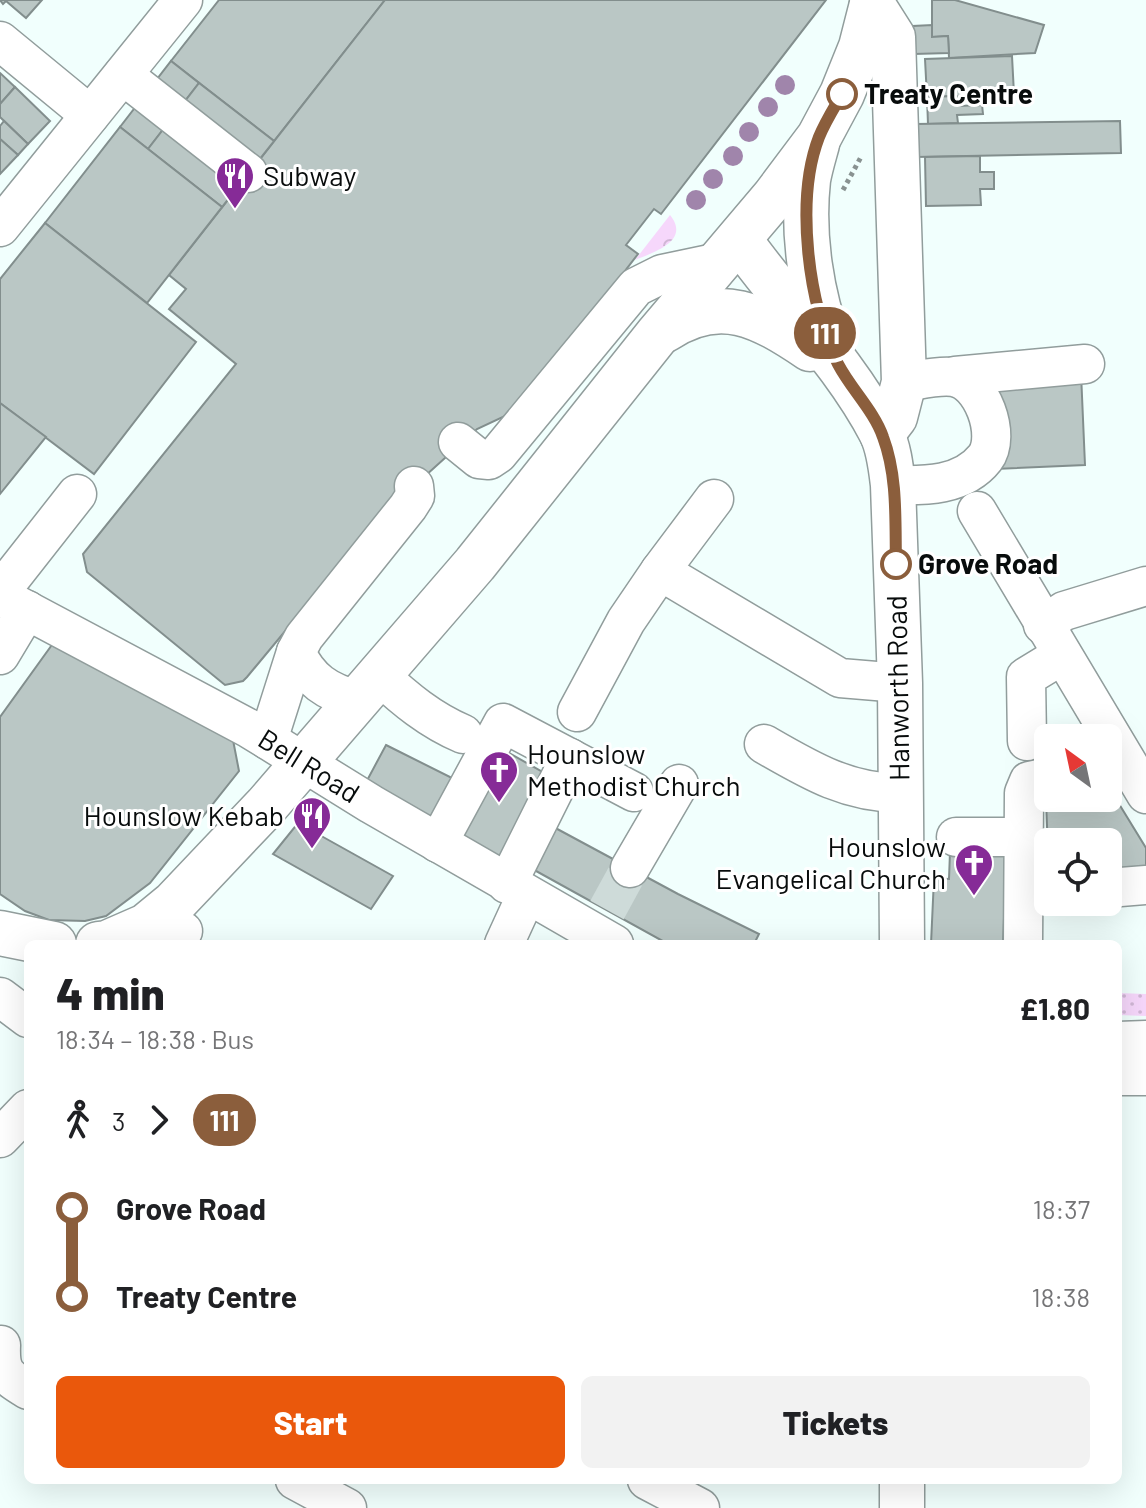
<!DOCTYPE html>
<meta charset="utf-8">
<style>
:root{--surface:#fff;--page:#f2f2f2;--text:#202124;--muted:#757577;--accent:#ea580c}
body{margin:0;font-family:Barlow,sans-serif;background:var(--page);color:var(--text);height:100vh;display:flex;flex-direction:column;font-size:30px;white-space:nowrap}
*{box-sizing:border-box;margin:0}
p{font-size:26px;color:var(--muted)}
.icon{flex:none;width:44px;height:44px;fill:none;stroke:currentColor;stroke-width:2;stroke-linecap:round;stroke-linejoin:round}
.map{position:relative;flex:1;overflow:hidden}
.side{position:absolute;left:24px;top:940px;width:1098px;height:544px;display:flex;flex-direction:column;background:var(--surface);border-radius:12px;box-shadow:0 8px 32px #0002}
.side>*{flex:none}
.badge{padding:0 16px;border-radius:26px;font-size:28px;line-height:52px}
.needle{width:52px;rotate:327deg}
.controls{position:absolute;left:1034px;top:724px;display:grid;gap:16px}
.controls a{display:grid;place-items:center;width:88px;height:88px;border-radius:12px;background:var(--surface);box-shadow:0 8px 32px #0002;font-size:40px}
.map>.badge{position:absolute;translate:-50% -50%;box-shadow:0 0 0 4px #fff}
.legs{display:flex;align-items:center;gap:12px;height:88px;padding:0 32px;font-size:26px}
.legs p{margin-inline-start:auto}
.headline{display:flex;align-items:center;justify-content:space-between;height:136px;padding:0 32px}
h1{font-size:44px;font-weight:800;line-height:60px}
.primary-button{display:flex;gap:16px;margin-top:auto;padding:16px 32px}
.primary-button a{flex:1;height:92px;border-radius:12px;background:var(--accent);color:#fff;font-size:32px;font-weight:800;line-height:92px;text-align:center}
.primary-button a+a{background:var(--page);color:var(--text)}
ul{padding:0 32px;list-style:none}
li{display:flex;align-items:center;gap:28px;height:88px;font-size:30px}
li i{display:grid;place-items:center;width:12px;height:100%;margin:0 10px;background:currentColor}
li i::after{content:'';width:20px;height:20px;margin:-10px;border:6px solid;border-radius:50%;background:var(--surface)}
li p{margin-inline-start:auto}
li:first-child i{background:linear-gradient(#0000 50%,currentColor 0)}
li:last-child i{background:linear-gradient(currentColor 50%,#0000 0)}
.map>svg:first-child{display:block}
</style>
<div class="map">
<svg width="1146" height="1508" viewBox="0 0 1146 1508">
<defs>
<pattern id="grass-dots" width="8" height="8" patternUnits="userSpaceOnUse" patternTransform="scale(2)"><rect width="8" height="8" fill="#f6d7fb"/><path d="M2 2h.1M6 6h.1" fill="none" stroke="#d1b7d6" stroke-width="1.8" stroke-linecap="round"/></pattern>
<pattern id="forest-crowns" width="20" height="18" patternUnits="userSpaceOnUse" patternTransform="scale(2)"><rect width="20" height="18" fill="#f6d7fb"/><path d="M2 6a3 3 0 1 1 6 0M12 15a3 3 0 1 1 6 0" fill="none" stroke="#d1b7d6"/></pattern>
</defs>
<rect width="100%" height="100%" fill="#f1fffd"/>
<!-- grass -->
<path fill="url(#grass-dots)" d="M1118,993L1146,994V1016L1118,1015Z"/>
<!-- forest -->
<path fill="url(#forest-crowns)" d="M670,215C691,241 654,252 635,260Z"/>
<!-- building -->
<g fill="#bac7c5" stroke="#828e8d" stroke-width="2">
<path d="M0,0H42L26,18L6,1L3,4Z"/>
<path d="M219,0H385L274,141L171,61Z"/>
<path d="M385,0H826L661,214L654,209L626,245L638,254L518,410L477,429L414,486L301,612L247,677L243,681L225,685L87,572L83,554L236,364L169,309L186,289L169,275Z"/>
<path d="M932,0H955L1044,25L1035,53L949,58L948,36L932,37Z"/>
<path d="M932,25V37L948,36L949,53L914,54L913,26Z"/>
<path d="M1012,56L1014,94L927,97L925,59Z"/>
<path d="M171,61L199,83L148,149L120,127Z"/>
<path d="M0,73L15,87L0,104Z"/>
<path d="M199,83L274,141L222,207L148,149Z"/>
<path d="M15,87L50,121L28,144L0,117V104Z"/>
<path d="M958,96V106L982,105L983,114L957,115L958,123L928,124L927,97Z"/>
<path d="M4,121L28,144L18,155L0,139V126Z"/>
<path d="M1120,121L1121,153L916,157V124Z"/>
<path d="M120,127L222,207L147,303L45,223Z"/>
<path d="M0,139L18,155L0,174Z"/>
<path d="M980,156V172H994V189H980L981,205L926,206L925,157Z"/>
<path d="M45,223L196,342L94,474L0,403V279Z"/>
<path d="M1081,373L1085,465L995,469L992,380Z"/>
<path d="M0,403L46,437L0,494Z"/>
<path d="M54,642L233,740L239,771L150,883L106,916L85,921L49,920L25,911L0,894V717Z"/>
<path d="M386,745L466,785L443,828L363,788Z"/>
<path d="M497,746L546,774L501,859L452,833Z"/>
<path d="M1116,799L1146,848V872L1108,873V842H1048V852L1046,800Z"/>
<path d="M298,823L393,876L371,909L273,854Z"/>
<path d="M548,824L678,894L759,934L754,944H668L527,866Z"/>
<path d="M950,852L1008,854L1014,918H1004L1003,944H931L934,878L949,879Z"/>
</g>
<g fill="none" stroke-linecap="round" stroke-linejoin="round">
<!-- minor-tunnel -->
<path stroke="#cedbd9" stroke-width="38" stroke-dasharray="38 19" stroke-linecap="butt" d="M607,910L630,868"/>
<defs>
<g id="minor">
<path d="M0,41L90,115"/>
<path d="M123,75L248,173"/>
<path d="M0,227L183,0"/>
<path d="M955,376L1085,364"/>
<path d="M458,442L479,459L489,460L498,454L636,287L662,274L719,262"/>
<path d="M893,485C925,486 963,486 985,458C1002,436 982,380 953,377C938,375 919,380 904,382"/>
<path d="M714,499L660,571L840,678L900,683"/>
<path d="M977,511L1146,794"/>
<path d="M0,592L77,494"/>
<path d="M0,596L250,729L371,804L614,944"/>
<path d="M1043,625L1064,611L1146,586"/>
<path d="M296,652C309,680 327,692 357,700"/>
<path d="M0,655L27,610"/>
<path d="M379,675C405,699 430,720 463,734"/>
<path d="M577,712L626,621L660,571"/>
<path d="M268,740L296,652L304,637L408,507L415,496L414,486"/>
<path d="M1027,741L1026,677L1062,655"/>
<path d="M764,744C809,770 847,793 900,793"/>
<path d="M956,837H1024"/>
<path d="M438,843L503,723L634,792"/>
<path d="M630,868L679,784"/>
<path d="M507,884L570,758"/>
<path d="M1108,888L1146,885"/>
<path d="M173,944L183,931"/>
<path d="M504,944L526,896"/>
<path d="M1023,944L1024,793L1029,781L1048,777"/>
<path d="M0,997L28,1018"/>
<path d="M1118,1076H1146"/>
<path d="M0,1138L28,1109"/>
<path d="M1,1345C0,1372 5,1376 28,1390"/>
<path d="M295,1480L347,1508"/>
<path d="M647,1480L700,1508"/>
</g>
<g id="major">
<path d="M872,4L893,37L904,382L895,417L882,434"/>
<path d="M817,144C814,155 810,168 808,180C802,234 811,296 831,347"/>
<path d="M739,239C785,304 844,361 881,432C889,448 891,468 893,485L900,683L902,944"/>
<path d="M665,330C720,293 761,316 810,349"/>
<path d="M0,933L54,944"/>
<path d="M98,944L107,943L146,926L174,903L266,806L475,564L658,334L774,197L819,137L842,94L861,47L873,0"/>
<path d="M1118,1044L1146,1043"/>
<path d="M902,1508V1480"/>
</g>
</defs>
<!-- minor casing -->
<use href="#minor" stroke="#919d9c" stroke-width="41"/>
<!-- major casing -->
<use href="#major" stroke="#919d9c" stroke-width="47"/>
<!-- path -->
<path stroke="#899291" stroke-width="5" stroke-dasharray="4 4" stroke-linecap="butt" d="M843,190L861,157"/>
<!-- minor -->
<use href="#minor" stroke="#fff" stroke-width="38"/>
<!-- major -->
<use href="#major" stroke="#fff" stroke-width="44"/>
</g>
<!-- trees -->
<g fill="#a085ab">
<circle cx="785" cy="85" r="10"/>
<circle cx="768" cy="107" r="10"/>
<circle cx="749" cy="132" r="10"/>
<circle cx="733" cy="156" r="10"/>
<circle cx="713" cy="179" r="10"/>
<circle cx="696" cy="200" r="10"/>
</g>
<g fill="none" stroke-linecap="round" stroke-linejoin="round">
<defs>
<path id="line-1" d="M842,94C834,108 825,122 819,137C795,199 808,306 838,364C851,389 874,411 883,437C898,477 895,522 896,564"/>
</defs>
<!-- line-1 casing -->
<use href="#line-1" stroke="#fff" stroke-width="18"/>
<!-- line-1 -->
<use href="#line-1" stroke="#8b5e3c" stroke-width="12"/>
</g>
<!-- icons -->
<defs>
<symbol id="restaurant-pin" viewBox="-11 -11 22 30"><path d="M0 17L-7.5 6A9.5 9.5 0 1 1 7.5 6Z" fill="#862b97" stroke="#fff"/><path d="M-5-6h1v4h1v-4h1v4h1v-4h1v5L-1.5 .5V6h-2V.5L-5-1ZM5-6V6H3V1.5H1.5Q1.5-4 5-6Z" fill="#fff"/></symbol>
<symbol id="church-pin" viewBox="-11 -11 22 30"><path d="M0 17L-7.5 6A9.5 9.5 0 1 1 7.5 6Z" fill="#862b97" stroke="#fff"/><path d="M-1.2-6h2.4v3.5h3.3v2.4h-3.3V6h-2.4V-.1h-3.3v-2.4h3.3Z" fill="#fff"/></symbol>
</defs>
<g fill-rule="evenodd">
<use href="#restaurant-pin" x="213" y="154" width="44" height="60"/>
<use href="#church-pin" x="477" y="748" width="44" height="60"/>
<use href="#restaurant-pin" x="290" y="794" width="44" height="60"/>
<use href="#church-pin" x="952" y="841" width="44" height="60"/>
</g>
<!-- markers -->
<g fill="#fff" stroke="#8b5e3c" stroke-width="4">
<circle cx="842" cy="94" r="14"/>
<circle cx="896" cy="564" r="14"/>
</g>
<g text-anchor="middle" stroke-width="6" stroke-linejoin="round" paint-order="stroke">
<!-- stop labels -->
<g font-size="28" font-weight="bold" fill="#080c0c" stroke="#fff" text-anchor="start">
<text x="864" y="104">Treaty Centre</text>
<text x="918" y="574">Grove Road</text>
</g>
<!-- poi labels -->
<g font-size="28" fill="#080c0c" stroke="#fff" text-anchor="start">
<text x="263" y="186">Subway</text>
<text x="527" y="764">Hounslow<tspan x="527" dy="32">Methodist Church</tspan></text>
<text x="284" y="826" text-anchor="end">Hounslow Kebab</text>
<text x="946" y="857" text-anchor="end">Hounslow<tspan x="946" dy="32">Evangelical Church</tspan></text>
</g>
<!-- street labels -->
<g font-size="28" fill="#080c0c" stroke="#fff">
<text transform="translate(898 688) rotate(-91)" y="10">Hanworth Road</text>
<text transform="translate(309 766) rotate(32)" y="10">Bell Road</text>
</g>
</g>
</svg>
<div class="controls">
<a><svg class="needle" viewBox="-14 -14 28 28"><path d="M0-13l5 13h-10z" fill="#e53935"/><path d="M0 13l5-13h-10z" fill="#757577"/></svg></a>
<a><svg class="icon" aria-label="locate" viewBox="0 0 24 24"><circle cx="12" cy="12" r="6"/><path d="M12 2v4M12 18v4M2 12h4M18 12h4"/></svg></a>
</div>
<b class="badge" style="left:825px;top:333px;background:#8b5e3c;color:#fff">111</b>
<section class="side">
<div class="headline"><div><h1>4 min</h1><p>18:34 – 18:38 · Bus</p></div><b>£1.80</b></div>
<div class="legs"><svg class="icon" aria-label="walk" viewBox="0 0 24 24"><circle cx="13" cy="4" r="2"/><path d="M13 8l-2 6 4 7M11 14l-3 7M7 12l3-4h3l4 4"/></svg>3<svg class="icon" aria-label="forward" viewBox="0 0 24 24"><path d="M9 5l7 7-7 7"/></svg><b class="badge" style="background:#8b5e3c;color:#fff">111</b></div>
<ul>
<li><i style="color:#8b5e3c"></i><b>Grove Road</b><p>18:37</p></li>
<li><i style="color:#8b5e3c"></i><b>Treaty Centre</b><p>18:38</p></li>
</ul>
<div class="primary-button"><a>Start</a><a>Tickets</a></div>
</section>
</div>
